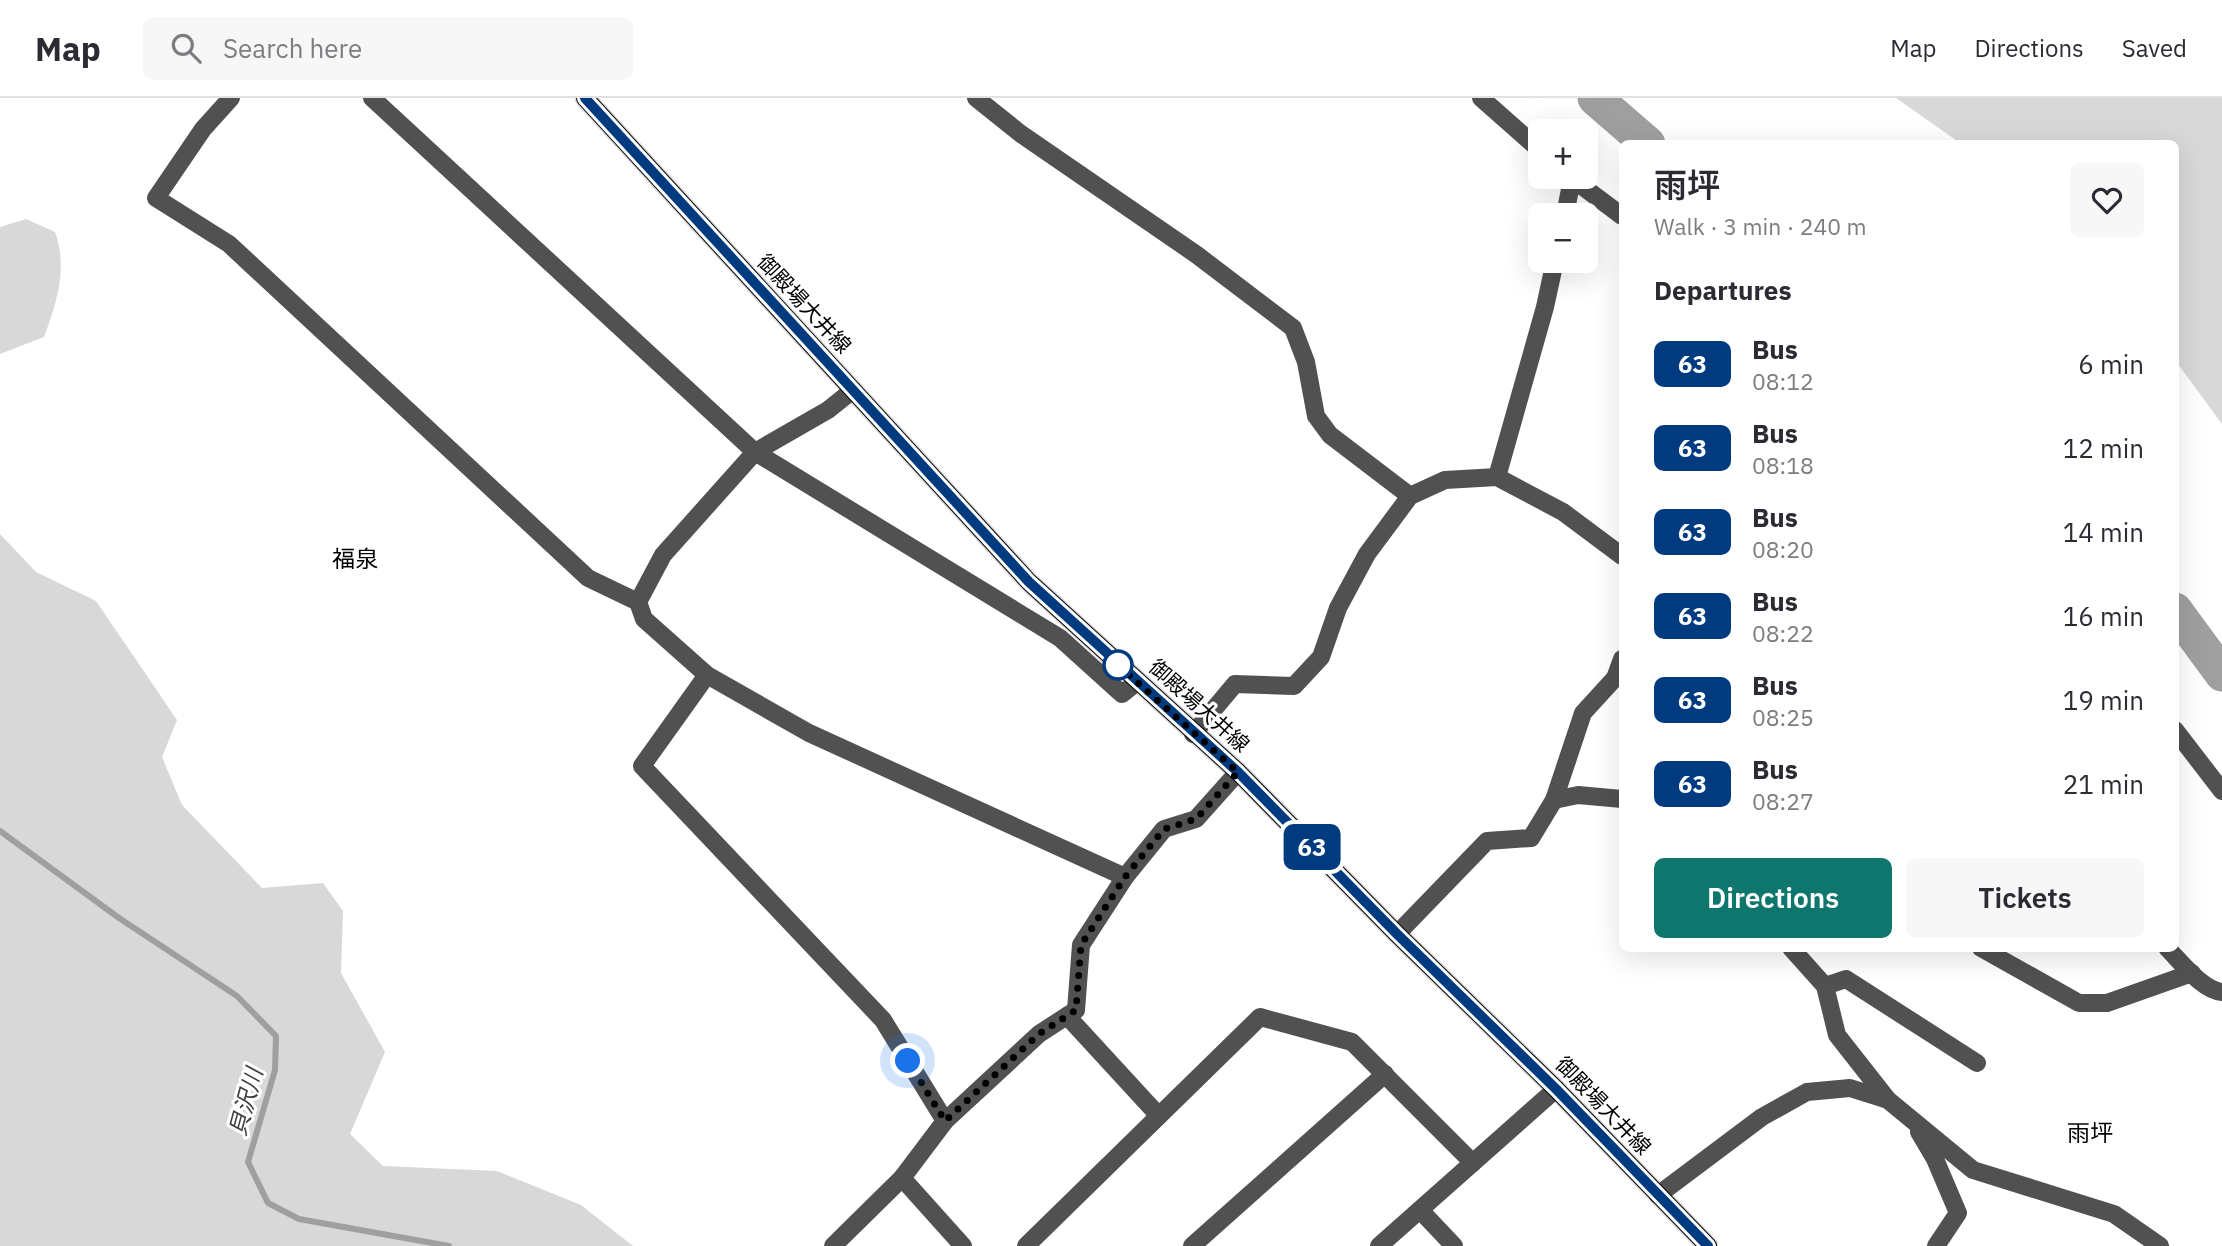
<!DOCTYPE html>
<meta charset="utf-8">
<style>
:root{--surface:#fff;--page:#f7f7f7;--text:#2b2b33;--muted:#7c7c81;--line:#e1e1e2;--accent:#0f766e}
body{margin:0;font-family:"IBM Plex Sans","Noto Sans JP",sans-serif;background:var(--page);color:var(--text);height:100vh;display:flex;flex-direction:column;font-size:26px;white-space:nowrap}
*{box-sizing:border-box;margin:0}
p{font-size:23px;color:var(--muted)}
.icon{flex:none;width:38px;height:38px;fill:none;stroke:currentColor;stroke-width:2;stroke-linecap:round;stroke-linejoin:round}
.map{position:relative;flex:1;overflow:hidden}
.details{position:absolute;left:1619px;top:42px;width:560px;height:812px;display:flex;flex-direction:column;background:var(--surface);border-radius:10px;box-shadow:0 7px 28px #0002}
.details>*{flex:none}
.badge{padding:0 14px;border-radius:10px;font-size:24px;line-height:46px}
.controls{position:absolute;left:1528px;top:21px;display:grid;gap:14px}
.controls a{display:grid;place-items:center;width:70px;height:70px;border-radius:10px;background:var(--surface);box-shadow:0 7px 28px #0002;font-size:35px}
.you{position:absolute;width:35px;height:35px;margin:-18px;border:5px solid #fff;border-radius:50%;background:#1a73e8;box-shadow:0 0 0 10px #1a73e833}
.map>.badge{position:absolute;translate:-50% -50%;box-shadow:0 0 0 4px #fff}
h2{padding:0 35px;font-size:26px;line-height:63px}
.round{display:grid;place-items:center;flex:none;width:74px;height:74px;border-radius:10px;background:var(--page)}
.overview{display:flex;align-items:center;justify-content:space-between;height:119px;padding:0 35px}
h1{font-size:33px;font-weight:600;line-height:52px}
.action{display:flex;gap:14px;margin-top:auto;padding:14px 35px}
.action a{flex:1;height:80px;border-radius:10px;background:var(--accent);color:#fff;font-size:28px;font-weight:600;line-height:80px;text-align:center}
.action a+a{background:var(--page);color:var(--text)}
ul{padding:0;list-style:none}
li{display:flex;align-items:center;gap:21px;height:84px;padding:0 35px}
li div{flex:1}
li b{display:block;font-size:26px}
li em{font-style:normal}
li .badge{min-width:77px;font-weight:700;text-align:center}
header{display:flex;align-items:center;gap:42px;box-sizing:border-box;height:98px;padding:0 35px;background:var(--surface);border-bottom:2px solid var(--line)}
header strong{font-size:33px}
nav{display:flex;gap:38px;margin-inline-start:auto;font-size:24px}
.search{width:490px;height:63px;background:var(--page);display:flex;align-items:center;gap:18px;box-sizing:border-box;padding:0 24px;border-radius:10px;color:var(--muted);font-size:26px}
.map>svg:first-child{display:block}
</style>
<header>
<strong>Map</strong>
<div class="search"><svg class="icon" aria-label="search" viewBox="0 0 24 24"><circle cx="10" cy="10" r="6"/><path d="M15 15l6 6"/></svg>Search here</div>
<nav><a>Map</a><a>Directions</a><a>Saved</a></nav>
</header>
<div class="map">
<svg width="2222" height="1148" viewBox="0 0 2222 1148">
<rect width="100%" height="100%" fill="#fff"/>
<!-- green -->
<g fill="#d8d8d8">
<path d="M1896,0H2222V326L2175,262V46L1960,45Z"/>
<path d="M26,121L55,134C68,171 57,203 44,239L0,256V129Z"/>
<path d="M0,436L36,474L96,503L177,622L162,659L182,707L262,790L323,785L343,813L341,875L385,954L350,1036L383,1068L497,1073L581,1107L633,1148H0Z"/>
</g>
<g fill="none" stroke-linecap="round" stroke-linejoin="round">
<!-- stream -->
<path stroke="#9f9f9f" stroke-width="6" d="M0,733L119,820L237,898L276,938L275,972L248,1064L268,1105L299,1121L449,1148"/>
<!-- river -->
<g stroke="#9f9f9f" stroke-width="35">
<path d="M1595,0L1648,46"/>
<path d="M2175,512L2222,576"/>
</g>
<defs>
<path id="major" d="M585,0L1029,484L1238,674L1397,836L1556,991L1708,1148"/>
</defs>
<!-- major casing -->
<use href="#major" stroke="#dbdbdb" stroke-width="21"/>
<!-- minor -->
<g stroke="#515151" stroke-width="18">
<path d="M231,0L203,31L156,100L229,146L588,480L638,504L644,521L707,577L809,635L1125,779"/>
<path d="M372,0L755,354L1060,540L1122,596L1137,584"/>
<path d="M976,0L1021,36L1197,157L1293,230L1306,264L1316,318L1330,337L1410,398"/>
<path d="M1481,0L1540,52"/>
<path d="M1570,79L1622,118"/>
<path d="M1565,117L1572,81"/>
<path d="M1497,379L1545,209L1555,163"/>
<path d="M638,504L663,457L755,354L828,312L853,292"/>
<path d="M707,577L642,668L883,922L945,1023"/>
<path d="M2175,632L2222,693"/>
<path d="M1193,636L1235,586L1294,588L1321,559L1338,510L1367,456L1410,398L1445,382L1497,379L1563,414L1622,458"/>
<path d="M1554,702L1578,697L1622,701"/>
<path d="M1397,836L1487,743L1531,740L1554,702L1583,615L1615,580L1622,561"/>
<path d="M1791,850L1825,888L1837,937L1888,1002L1973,1072L2114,1116L2160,1148"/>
<path d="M1981,850L2079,905H2107L2192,875"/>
<path d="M2167,850C2181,864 2202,892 2222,894"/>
<path d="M1825,888L1846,881L1977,965"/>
<path d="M1067,918L1159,1018"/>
<path d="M1919,1034L1935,1061L1958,1115L1936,1148"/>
<path d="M902,1080L963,1148"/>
<path d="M1658,1097L1762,1019L1807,994L1850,990L1888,1002"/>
<path d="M1420,1112L1454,1148"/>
<path d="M833,1148L902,1080L945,1023L1039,936L1076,912L1081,847L1125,779L1164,731L1196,721L1238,674"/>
<path d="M1026,1148L1260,919L1352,944L1473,1065"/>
<path d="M1192,1148L1385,976"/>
<path d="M1379,1148L1556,991"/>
</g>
<!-- major -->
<use href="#major" stroke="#000" stroke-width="18"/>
</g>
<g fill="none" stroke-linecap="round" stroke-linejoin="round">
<defs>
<path id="line" d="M585,0L1029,484L1238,674L1397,836L1556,991L1708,1148"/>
</defs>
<!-- line casing -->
<use href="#line" stroke="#fff" stroke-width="16"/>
<!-- line -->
<use href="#line" stroke="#003b80" stroke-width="10"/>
<!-- walk -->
<path stroke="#000" stroke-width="7" stroke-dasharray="0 12.6" d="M908,963L945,1023L1039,936L1076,912L1081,847L1125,779L1164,731L1196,721L1238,674L1118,567"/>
</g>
<!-- markers -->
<circle fill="#fff" stroke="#003b80" stroke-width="3.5" cx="1118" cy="567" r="14"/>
<g text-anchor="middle" stroke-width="6" stroke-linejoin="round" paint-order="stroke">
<!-- street labels -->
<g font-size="21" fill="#000" stroke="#fff">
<text transform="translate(804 206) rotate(47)" y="7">御殿場大井線</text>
<text transform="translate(1199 608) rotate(42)" y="7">御殿場大井線</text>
<text transform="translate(1603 1008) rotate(46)" y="7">御殿場大井線</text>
</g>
<!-- neighbourhood labels -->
<g font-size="23" fill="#000" stroke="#fff">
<text x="355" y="469">福泉</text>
<text x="2090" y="1043">雨坪</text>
</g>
<!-- water labels -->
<g font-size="23" font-style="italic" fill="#404040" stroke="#fff">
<text transform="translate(246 1004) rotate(-75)" y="8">貝沢川</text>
</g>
</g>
</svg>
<div class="controls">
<a>+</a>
<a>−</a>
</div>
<div class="you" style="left:908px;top:963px"></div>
<b class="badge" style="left:1312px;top:749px;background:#003b80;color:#fff">63</b>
<section class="details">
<div class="overview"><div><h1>雨坪</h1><p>Walk · 3 min · 240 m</p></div><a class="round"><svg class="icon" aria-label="heart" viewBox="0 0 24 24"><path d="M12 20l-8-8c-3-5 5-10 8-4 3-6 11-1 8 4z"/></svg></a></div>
<h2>Departures</h2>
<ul>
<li><span class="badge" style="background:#003b80;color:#fff">63</span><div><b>Bus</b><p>08:12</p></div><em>6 min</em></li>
<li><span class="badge" style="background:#003b80;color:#fff">63</span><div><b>Bus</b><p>08:18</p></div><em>12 min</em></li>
<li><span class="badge" style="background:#003b80;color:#fff">63</span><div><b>Bus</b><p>08:20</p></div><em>14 min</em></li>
<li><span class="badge" style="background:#003b80;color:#fff">63</span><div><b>Bus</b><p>08:22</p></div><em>16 min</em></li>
<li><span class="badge" style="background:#003b80;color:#fff">63</span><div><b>Bus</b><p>08:25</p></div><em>19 min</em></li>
<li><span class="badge" style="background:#003b80;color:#fff">63</span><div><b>Bus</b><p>08:27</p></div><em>21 min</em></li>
</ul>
<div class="action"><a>Directions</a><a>Tickets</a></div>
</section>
</div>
